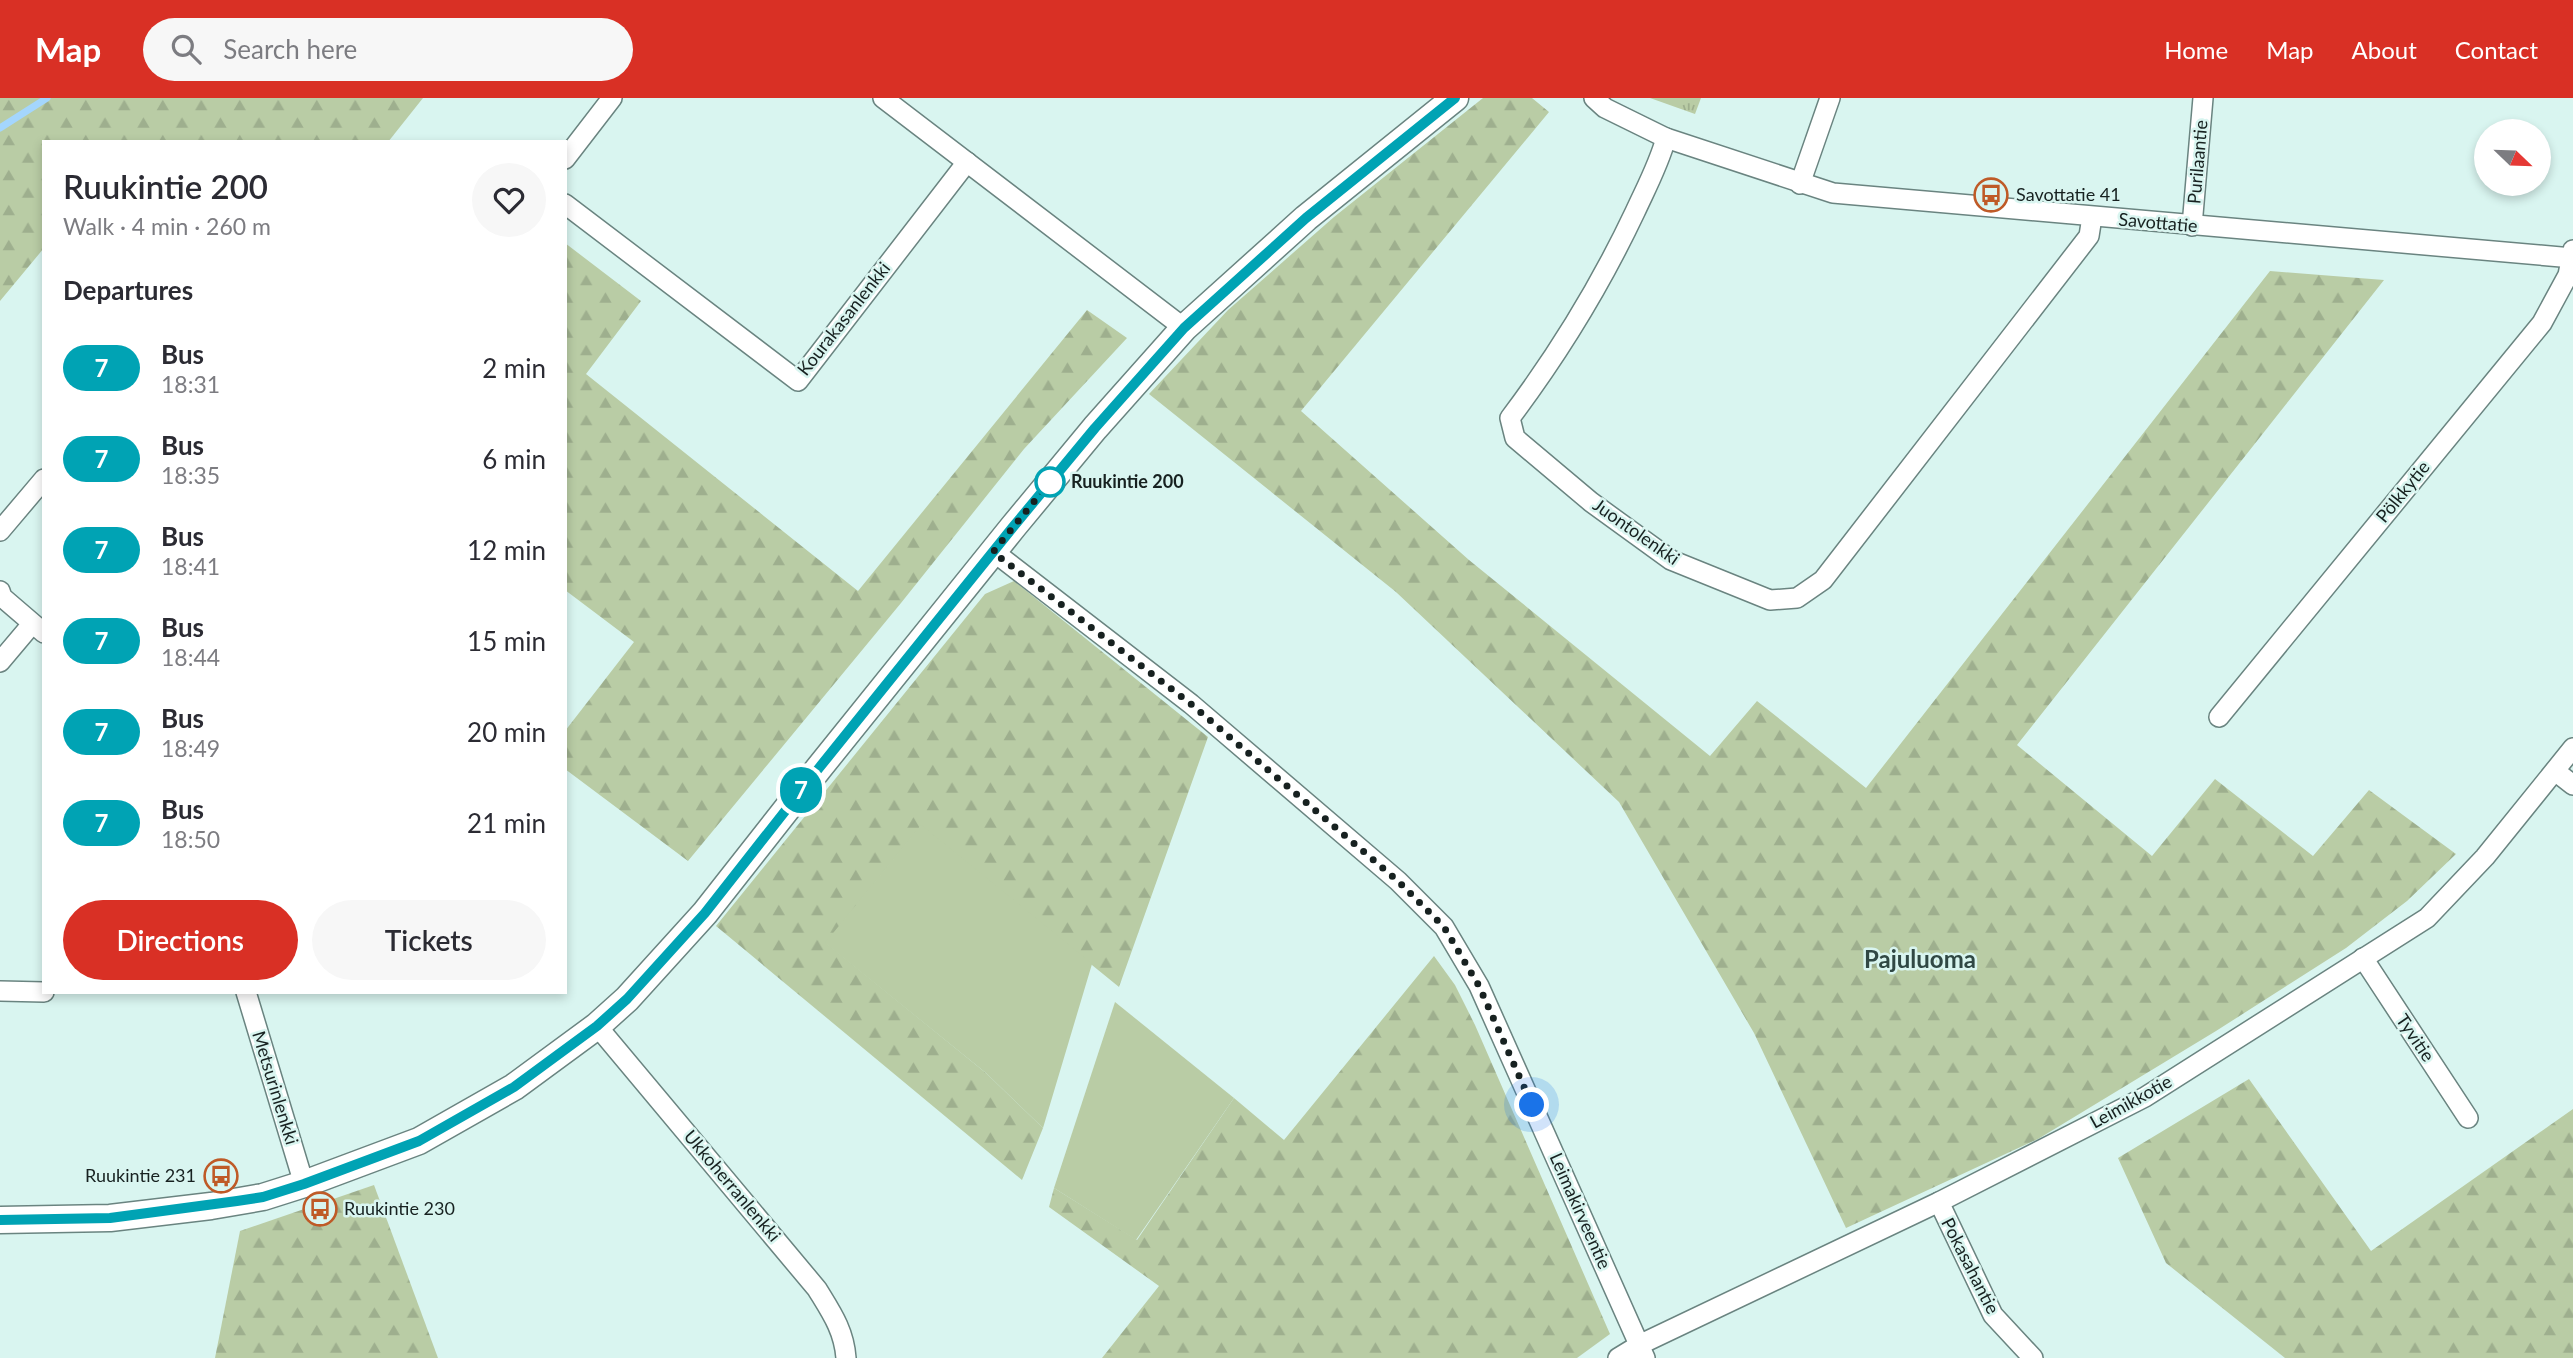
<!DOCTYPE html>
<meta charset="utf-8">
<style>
:root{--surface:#fff;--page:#f7f7f7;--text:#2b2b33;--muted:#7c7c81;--accent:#d93025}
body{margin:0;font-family:Lato,sans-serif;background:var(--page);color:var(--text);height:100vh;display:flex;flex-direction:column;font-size:26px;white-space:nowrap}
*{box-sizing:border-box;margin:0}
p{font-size:23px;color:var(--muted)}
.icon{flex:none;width:38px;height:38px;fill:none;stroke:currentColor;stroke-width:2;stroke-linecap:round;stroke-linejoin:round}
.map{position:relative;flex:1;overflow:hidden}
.side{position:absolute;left:42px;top:42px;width:525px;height:854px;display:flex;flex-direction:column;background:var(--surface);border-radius:0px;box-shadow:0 4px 10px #0003}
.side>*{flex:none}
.badge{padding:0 14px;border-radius:23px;font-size:24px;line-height:46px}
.needle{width:46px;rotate:113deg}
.fabs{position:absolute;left:2474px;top:21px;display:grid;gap:14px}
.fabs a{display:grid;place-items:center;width:77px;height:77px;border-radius:50%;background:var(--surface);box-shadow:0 4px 10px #0003;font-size:35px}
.you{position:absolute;width:35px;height:35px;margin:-18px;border:5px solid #fff;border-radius:50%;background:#1a73e8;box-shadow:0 0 0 10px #1a73e833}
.map>.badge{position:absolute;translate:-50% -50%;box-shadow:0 0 0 4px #fff}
h2{padding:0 21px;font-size:26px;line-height:63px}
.round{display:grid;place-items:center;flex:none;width:74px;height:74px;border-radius:37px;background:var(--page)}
.headline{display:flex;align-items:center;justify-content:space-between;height:119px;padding:0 21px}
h1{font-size:33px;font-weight:600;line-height:52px}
.cta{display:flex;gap:14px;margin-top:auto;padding:14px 21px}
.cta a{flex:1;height:80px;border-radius:42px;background:var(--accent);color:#fff;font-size:28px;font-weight:600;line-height:80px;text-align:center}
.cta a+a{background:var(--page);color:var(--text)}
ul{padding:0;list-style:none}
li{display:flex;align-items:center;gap:21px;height:91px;padding:0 21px}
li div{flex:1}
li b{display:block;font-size:26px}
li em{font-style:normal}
li .badge{min-width:77px;font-weight:700;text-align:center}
header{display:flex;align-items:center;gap:42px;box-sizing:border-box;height:98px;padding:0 35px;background:var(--accent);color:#fff}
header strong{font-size:33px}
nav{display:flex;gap:38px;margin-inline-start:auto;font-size:24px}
.search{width:490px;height:63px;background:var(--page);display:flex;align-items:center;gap:18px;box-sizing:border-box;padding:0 24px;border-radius:38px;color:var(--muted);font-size:26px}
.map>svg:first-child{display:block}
</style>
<header>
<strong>Map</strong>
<div class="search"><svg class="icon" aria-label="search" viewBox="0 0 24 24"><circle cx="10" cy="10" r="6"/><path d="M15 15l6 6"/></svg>Search here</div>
<nav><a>Home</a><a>Map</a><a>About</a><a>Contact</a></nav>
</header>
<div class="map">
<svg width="2573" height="1260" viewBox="0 0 2573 1260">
<defs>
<pattern id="grass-tufts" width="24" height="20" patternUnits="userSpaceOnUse" patternTransform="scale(1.75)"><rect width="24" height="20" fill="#b9cca5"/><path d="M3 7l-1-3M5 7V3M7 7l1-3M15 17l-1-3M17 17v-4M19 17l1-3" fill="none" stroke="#9eaf8e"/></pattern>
<pattern id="forest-firs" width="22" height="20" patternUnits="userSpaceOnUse" patternTransform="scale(1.75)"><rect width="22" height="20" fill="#b9cca5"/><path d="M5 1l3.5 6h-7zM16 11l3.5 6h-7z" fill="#9eaf8e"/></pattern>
</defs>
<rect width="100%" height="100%" fill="#d9f5f0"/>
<!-- grass -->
<path fill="url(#grass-tufts)" d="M1650,0H1701L1695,16Z"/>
<!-- forest -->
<g fill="url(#forest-firs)">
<path d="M0,0H423L388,44H44V150L0,203Z"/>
<path d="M1483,0H1532L1549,14L1301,313L1469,462L1710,658L1757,603L1866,690L2270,173L2384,182L2017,647L2152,758L2215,681L2313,758L2369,692L2456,756L2407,803L2346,850L2216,933L2038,1041L1846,1130L1754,935L1619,704L1396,494L1149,296L1228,212L1334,119Z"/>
<path d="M565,145L641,203L586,276L858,493L1087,212L1127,240L1024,351L901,505L688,763L565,671V633L634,544L565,492Z"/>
<path d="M1014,483L1208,639L1119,889L921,728L826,845L986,975L1043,1030L1022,1082L716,828L985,496Z"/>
<path d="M1434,858L1455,887L1475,927L1610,1236L1577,1260H1102L1159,1188L1049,1109L1054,1090L1137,1142L1234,1000L1284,1042Z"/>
<path d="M2249,981L2371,1153L2573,1011V1260H2285L2166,1165L2118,1060Z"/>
<path d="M374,1087L438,1260H215L240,1133Z"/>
</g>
<!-- green -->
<g fill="#b9cca5">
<path d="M921,727L1092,866L1043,1030L986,975L825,845Z"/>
<path d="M1115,904L1234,1000L1136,1142L1054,1090Z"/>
</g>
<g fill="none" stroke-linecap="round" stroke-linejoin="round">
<!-- stream -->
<path stroke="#a4d6fd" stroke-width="7" d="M0,30L47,0"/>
<defs>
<g id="street">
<path d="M883,0L1184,230"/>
<path d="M1594,0L1605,10L1666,40L1833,95L2573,160"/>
<path d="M1666,40C1659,66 1646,90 1635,114C1600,188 1559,255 1510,320L1515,340L1591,404L1671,462L1770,502L1797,500L1823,482L2089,138L2092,119"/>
<path d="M565,61L612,0"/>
<path d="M1800,86L1830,0"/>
<path d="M565,106L798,283L967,64"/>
<path d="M2192,128L2203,0"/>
<path d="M0,433L44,381"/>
<path d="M994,454L1191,606L1398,783L1444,829L1479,888L1645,1260"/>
<path d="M0,493L2,499L44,535"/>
<path d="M0,564L32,526"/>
<path d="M2219,619L2542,225L2568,177L2573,152"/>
<path d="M2555,673L2573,687"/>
<path d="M2363,860L2468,1020"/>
<path d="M0,893L44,894"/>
<path d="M246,894L304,1086"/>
<path d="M597,928L817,1191C831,1214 844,1232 846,1260"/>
<path d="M1939,1104L1993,1217L2033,1260"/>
<path d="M1618,1260L1641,1246L1939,1104L2145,999L2427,820L2485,759L2573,650"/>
</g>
<path id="secondary" d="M0,1122L110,1120L211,1108L263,1099L304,1086L419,1043L514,989L597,928L627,901L705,815L819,670L1013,429L1095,330L1184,230L1306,120L1455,0"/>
</defs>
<!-- street casing -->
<use href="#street" stroke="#6a8480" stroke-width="22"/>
<!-- secondary casing -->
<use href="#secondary" stroke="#6a8480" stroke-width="29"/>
<!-- street -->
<use href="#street" stroke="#fff" stroke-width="19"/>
<!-- secondary -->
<use href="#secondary" stroke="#fff" stroke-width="26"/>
</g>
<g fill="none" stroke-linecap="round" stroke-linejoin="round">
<defs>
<path id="line" d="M0,1122L110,1120L237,1103L263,1099L304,1086L419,1043L514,989L597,928L627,901L705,815L819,670L1013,429L1095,330L1184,230L1306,120L1455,0"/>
</defs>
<!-- line casing -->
<use href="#line" stroke="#fff" stroke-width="16"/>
<!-- line -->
<use href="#line" stroke="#00a3b4" stroke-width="10"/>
<!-- walk -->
<path stroke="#172120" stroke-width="7" stroke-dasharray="0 12.6" d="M1050,384L993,454L1191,606L1398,783L1444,829L1479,888L1532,1007"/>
</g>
<!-- icons -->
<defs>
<symbol id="bus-ring" viewBox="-11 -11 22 22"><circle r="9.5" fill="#d9f5f0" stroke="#bf5a27" stroke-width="1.5"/><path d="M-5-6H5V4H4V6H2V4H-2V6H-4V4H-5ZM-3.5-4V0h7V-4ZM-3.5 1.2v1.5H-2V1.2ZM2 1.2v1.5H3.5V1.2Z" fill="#bf5a27"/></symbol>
</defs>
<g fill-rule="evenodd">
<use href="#bus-ring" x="1972" y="78" width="38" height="38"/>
<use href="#bus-ring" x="202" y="1059" width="38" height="38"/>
<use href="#bus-ring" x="301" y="1092" width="38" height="38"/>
</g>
<!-- markers -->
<circle fill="#fff" stroke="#00a3b4" stroke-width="3.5" cx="1050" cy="384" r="14"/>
<g text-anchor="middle" stroke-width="5" stroke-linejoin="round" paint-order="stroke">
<!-- street labels -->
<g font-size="18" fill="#172120" stroke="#d9f5f0">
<text transform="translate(2198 64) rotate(-85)" y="6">Purilaantie</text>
<text transform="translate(2158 125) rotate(5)" y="6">Savottatie</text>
<text transform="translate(844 221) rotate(-52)" y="6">Kourakasanlenkki</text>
<text transform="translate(2403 394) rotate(-51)" y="6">Pölkkytie</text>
<text transform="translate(1636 434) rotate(35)" y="6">Juontolenkki</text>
<text transform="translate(2415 940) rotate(56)" y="6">Tyvitie</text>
<text transform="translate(275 990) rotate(73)" y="6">Metsurinlenkki</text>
<text transform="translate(2131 1004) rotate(-29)" y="6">Leimikkotie</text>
<text transform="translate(732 1088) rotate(50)" y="6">Ukkoherranlenkki</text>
<text transform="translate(1580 1113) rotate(66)" y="6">Leimakirveentie</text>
<text transform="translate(1970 1168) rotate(63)" y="6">Pokasahantie</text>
</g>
<!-- poi labels -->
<g font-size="18" fill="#172120" stroke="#d9f5f0" text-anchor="start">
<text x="2016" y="103">Savottatie 41</text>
<text x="196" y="1084" text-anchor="end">Ruukintie 231</text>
<text x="344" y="1117">Ruukintie 230</text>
</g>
<!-- stop labels -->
<g font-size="18" font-weight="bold" fill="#172120" stroke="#d9f5f0" text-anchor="start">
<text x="1071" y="390">Ruukintie 200</text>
</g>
<!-- district labels -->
<g font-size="24" font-weight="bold" fill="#304844" stroke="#d9f5f0">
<text x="1920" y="870">Pajuluoma</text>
</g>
</g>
</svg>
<div class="fabs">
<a><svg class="needle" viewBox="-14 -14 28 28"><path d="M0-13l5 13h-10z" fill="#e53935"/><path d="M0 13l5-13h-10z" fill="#7c7c81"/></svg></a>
</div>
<div class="you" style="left:1532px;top:1007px"></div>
<b class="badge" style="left:801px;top:692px;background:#00a3b4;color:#fff">7</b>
<section class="side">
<div class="headline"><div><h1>Ruukintie 200</h1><p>Walk · 4 min · 260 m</p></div><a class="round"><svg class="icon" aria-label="heart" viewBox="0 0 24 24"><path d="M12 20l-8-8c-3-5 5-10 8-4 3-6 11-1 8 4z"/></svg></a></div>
<h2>Departures</h2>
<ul>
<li><span class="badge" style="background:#00a3b4;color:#fff">7</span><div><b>Bus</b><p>18:31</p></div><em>2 min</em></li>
<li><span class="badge" style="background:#00a3b4;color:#fff">7</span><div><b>Bus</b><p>18:35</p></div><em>6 min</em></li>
<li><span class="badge" style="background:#00a3b4;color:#fff">7</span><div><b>Bus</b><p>18:41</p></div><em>12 min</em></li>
<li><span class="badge" style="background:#00a3b4;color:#fff">7</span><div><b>Bus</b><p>18:44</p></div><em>15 min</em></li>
<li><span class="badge" style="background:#00a3b4;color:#fff">7</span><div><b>Bus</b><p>18:49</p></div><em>20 min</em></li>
<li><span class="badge" style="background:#00a3b4;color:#fff">7</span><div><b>Bus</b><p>18:50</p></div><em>21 min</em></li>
</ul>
<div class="cta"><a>Directions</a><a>Tickets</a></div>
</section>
</div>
